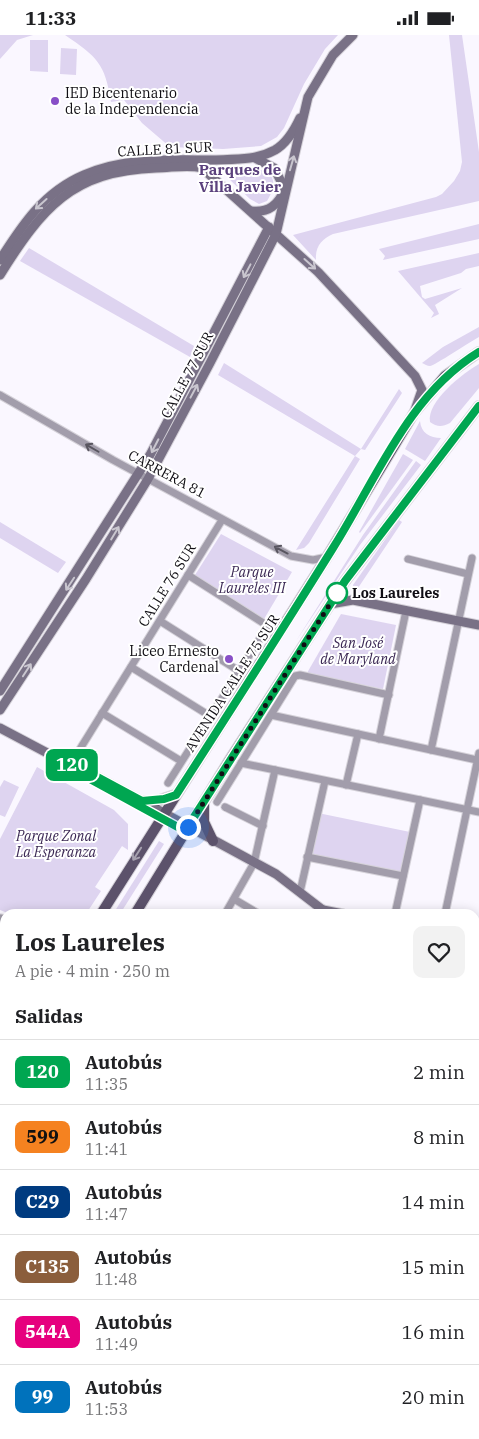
<!DOCTYPE html>
<html lang="es">
<meta charset="utf-8">
<style>
:root{--surface:#fff;--page:#f2f2f2;--text:#202124;--muted:#757577;--line:#e0e0e0}
body{margin:0;font-family:"IBM Plex Serif",serif;background:var(--page);color:var(--text);height:100vh;display:flex;flex-direction:column;font-size:19px;white-space:nowrap}
*{box-sizing:border-box;margin:0}
p{font-size:16px;color:var(--muted)}
.icon{flex:none;width:28px;height:28px;fill:none;stroke:currentColor;stroke-width:2;stroke-linecap:round;stroke-linejoin:round}
.map{position:relative;flex:1;overflow:hidden}
.drawer{position:absolute;left:0px;top:874px;width:480px;height:531px;display:flex;flex-direction:column;background:var(--surface);border-radius:15px 15px 0 0;box-shadow:0 2px 12px #0003}
.drawer>*{flex:none}
.badge{padding:0 10px;border-radius:8px;font-size:18px;line-height:32px}
.you{position:absolute;width:25px;height:25px;margin:-12px;border:4px solid #fff;border-radius:50%;background:#1a73e8;box-shadow:0 0 0 8px #1a73e833}
.map>.badge{position:absolute;translate:-50% -50%;box-shadow:0 0 0 2px #fff}
h2{padding:0 15px;font-size:19px;line-height:45px}
.round{display:grid;place-items:center;flex:none;width:52px;height:52px;border-radius:10px;background:var(--page)}
.overview{display:flex;align-items:center;justify-content:space-between;height:85px;padding:0 15px}
h1{font-size:24px;font-weight:700;line-height:38px}
ul{padding:0;list-style:none}
li{display:flex;align-items:center;gap:15px;height:65px;padding:0 15px;border-top:1px solid var(--line)}
li div{flex:1}
li b{display:block;font-size:19px}
li em{font-style:normal}
li .badge{min-width:55px;font-weight:700;text-align:center}
.status{display:flex;justify-content:space-between;align-items:center;height:35px;padding:0 25px;background:var(--surface);direction:ltr}
.status svg{height:14px;fill:currentColor}
.map>svg:first-child{display:block}
</style>
<div class="status"><b>11:33</b><svg viewBox="0 0 49 12"><path d="M0 12V9h3v3zM5 12V6h3v6zM10 12V3h3v9zM15 12V0h3v12zM26 1h20v11H26zM47 4h2v5h-2z"/></svg></div>
<div class="map">
<svg width="479" height="1404" viewBox="0 0 479 1404">
<rect width="100%" height="100%" fill="#faf7ff"/>
<!-- green -->
<g fill="#ded4f0">
<path d="M0,0H33L17,5L0,24Z"/>
<path d="M65,0H338L325,14L304,49L284,93L277,102L261,111L223,114L170,112L142,88L124,65L111,67C105,28 97,22 65,0Z"/>
<path d="M449,0H462L479,117V166L333,199C322,204 315,211 316,225L293,200L436,162L442,159L454,146L460,136L462,127Z"/>
<path d="M30,5H48V37L30,36Z"/>
<path d="M61,13L77,14L76,40L60,39Z"/>
<path d="M231,133C255,132 287,133 267,166L259,169L250,164L228,143Z"/>
<path d="M479,189V204L383,225L385,221L379,214Z"/>
<path d="M29,213L194,311L190,322L20,226Z"/>
<path d="M479,218V231L466,234L461,238L420,251L422,262L425,264L462,253L435,270L439,279L431,283L434,278L398,236Z"/>
<path d="M479,292V302C471,306 434,331 430,331C427,331 425,329 422,328L443,312Z"/>
<path d="M224,328L361,414L399,354L402,358L365,415L361,414L355,421L360,424L309,508L304,513L296,515L355,421L218,340Z"/>
<path d="M479,329V353L450,388C442,392 437,392 430,387C426,367 463,338 479,329Z"/>
<path d="M420,386C421,398 430,403 441,403L425,426L405,414Z"/>
<path d="M403,419L413,425L360,498L359,497Z"/>
<path d="M416,426L421,430L360,510L296,606L363,500Z"/>
<path d="M399,485L402,487L354,559L353,550Z"/>
<path d="M0,487L66,527L58,538L0,503Z"/>
<path d="M221,499L292,537L264,584L195,540Z"/>
<path d="M341,579L396,590L383,654L307,638Z"/>
<path d="M37,732L114,775L128,789V815L122,811L95,852L101,856L86,879H10L0,875V804Z"/>
<path d="M4,745L19,752L5,782L0,780V752Z"/>
<path d="M318,778L410,797L401,839L310,820Z"/>
<path d="M159,806L164,809L120,879H113Z"/>
<path d="M5,1254V1400H168L169,1404H0V1256Z"/>
</g>
<g fill="none" stroke-linecap="round" stroke-linejoin="round">
<defs>
<g id="street">
<path d="M0,360L113,425L291,521L313,525L327,522"/>
<path d="M408,524L468,539"/>
<path d="M160,586L239,636"/>
<path d="M131,632L210,681"/>
<path d="M102,678L181,726"/>
<path d="M271,680L477,725"/>
<path d="M379,704L406,576"/>
<path d="M431,715L472,523"/>
<path d="M241,728L479,777"/>
<path d="M70,730L222,485"/>
<path d="M168,748L268,591L188,540"/>
<path d="M346,750L358,699"/>
<path d="M217,767L295,641L300,640L389,660"/>
<path d="M225,772L263,791"/>
<path d="M307,822L403,841"/>
<path d="M300,857L325,746"/>
<path d="M234,864L259,879"/>
<path d="M225,879L254,828L275,735"/>
<path d="M395,879L420,765"/>
<path d="M445,879L479,718"/>
<path d="M0,883L5,884"/>
<path d="M0,937L5,930"/>
<path d="M0,998L5,990"/>
<path d="M475,1065L479,1068"/>
<path d="M0,1100L5,1092"/>
<path d="M0,1144L5,1141"/>
<path d="M475,1157L479,1153"/>
<path d="M0,1208L5,1205"/>
<path d="M0,1244L5,1242"/>
<path d="M307,1400L308,1404"/>
</g>
<g id="secondary">
<path d="M251,176C269,178 278,170 285,154L274,133L255,123"/>
<path d="M0,225C22,190 44,157 84,140C124,122 169,125 211,125C233,124 255,126 275,115C287,108 294,96 300,83"/>
<path d="M0,240C42,173 72,136 156,133C171,133 188,129 202,133L318,237L415,341L422,355L415,375"/>
<path d="M330,569L353,565L479,590"/>
<path d="M0,656L150,420L269,192"/>
<path d="M0,675L86,544L148,444L210,328L276,199L308,62L333,20L353,0"/>
<path d="M0,693L70,730L90,738L276,839L328,879"/>
<path d="M323,875L343,879"/>
<path d="M475,906H479"/>
<path d="M475,992L479,996"/>
<path d="M475,1043L479,1041"/>
<path d="M475,1210L479,1217"/>
</g>
<g id="primary">
<path d="M142,766H157L175,760"/>
<path d="M204,769V787L213,806"/>
<path d="M101,879L327,522L414,378L445,341L479,317"/>
<path d="M135,879L229,726L345,546L479,371"/>
<path d="M0,1037L5,1031"/>
<path d="M0,1078L5,1073"/>
</g>
</defs>
<!-- street casing -->
<use href="#street" stroke="#d5d2d9" stroke-width="9"/>
<!-- secondary casing -->
<use href="#secondary" stroke="#d5d2d9" stroke-width="11"/>
<!-- primary casing -->
<use href="#primary" stroke="#d5d2d9" stroke-width="12"/>
<!-- street -->
<use href="#street" stroke="#a29dab" stroke-width="7"/>
<!-- secondary -->
<use href="#secondary" stroke="#797186" stroke-width="9"/>
<!-- primary -->
<use href="#primary" stroke="#5c526b" stroke-width="10"/>
</g>
<!-- one-way arrows -->
<defs><path id="oneway-shaft" d="M-6 0H5M1.5-3L5.5 0L1.5 3" fill="none" stroke-width="1.6" stroke-linecap="round" stroke-linejoin="round" transform="scale(1.25)"/></defs>
<g stroke="#c9c6cf">
<use href="#oneway-shaft" transform="translate(292 128) rotate(-74)"/>
<use href="#oneway-shaft" transform="translate(41 169) rotate(138)"/>
<use href="#oneway-shaft" transform="translate(310 229) rotate(42)"/>
<use href="#oneway-shaft" transform="translate(247 236) rotate(118)"/>
<use href="#oneway-shaft" transform="translate(194 356) rotate(-62)"/>
<use href="#oneway-shaft" transform="translate(155 411) rotate(117)"/>
<use href="#oneway-shaft" transform="translate(115 498) rotate(-59)"/>
<use href="#oneway-shaft" transform="translate(70 549) rotate(123)"/>
<use href="#oneway-shaft" transform="translate(27 635) rotate(-57)"/>
</g>
<g stroke="#595660">
<use href="#oneway-shaft" transform="translate(92 413) rotate(-150)"/>
<use href="#oneway-shaft" transform="translate(281 515) rotate(-152)"/>
</g>
<use stroke="#a5a0ae" href="#oneway-shaft" transform="translate(137 819) rotate(123)"/>
<g fill="none" stroke-linecap="round" stroke-linejoin="round">
<defs>
<path id="line" d="M479,317C408,360 376,445 333,513C282,595 229,678 176,760L164,764L142,766L90,738L70,730L88,743L185,796L345,546L479,371"/>
</defs>
<!-- line casing -->
<use href="#line" stroke="#fff" stroke-width="11"/>
<!-- line -->
<use href="#line" stroke="#00a651" stroke-width="8"/>
<!-- walk -->
<path stroke="#100e14" stroke-width="5" stroke-dasharray="0 9" d="M188,792L337,558"/>
</g>
<!-- markers -->
<g fill="#884fc7" stroke="#fff" stroke-width="2">
<circle cx="55" cy="66" r="5"/>
<circle cx="229" cy="624" r="5"/>
</g>
<circle fill="#fff" stroke="#00a651" stroke-width="2.5" cx="337" cy="558" r="10"/>
<g text-anchor="middle" stroke-width="4" stroke-linejoin="round" paint-order="stroke">
<!-- poi labels -->
<g font-size="14" fill="#100e14" stroke="#fff" text-anchor="start">
<text x="65" y="63">IED Bicentenario<tspan x="65" dy="16">de la Independencia</tspan></text>
<text x="219" y="621" text-anchor="end">Liceo Ernesto<tspan x="219" dy="16">Cardenal</tspan></text>
</g>
<!-- street labels -->
<g font-size="14" fill="#100e14" stroke="#fff">
<text transform="translate(165 114) rotate(-3)" y="5">CALLE 81 SUR</text>
<text transform="translate(187 340) rotate(-62)" y="5">CALLE 77 SUR</text>
<text transform="translate(167 439) rotate(28)" y="5">CARRERA 81</text>
<text transform="translate(167 550) rotate(-58)" y="5">CALLE 76 SUR</text>
<text transform="translate(232 648) rotate(-57)" y="5">AVENIDA CALLE 75 SUR</text>
</g>
<!-- park labels -->
<g font-size="14" font-style="italic" fill="#3b2854" stroke="#fff">
<text x="252" y="542">Parque<tspan x="252" dy="16">Laureles III</tspan></text>
<text x="358" y="613">San José<tspan x="358" dy="16">de Maryland</tspan></text>
<text x="56" y="806">Parque Zonal<tspan x="56" dy="16">La Esperanza</tspan></text>
</g>
<!-- stop labels -->
<g font-size="14" font-weight="bold" fill="#100e14" stroke="#fff" text-anchor="start">
<text x="352" y="563">Los Laureles</text>
</g>
<!-- neighbourhood labels -->
<g font-size="15" font-weight="bold" fill="#5b417d" stroke="#fff">
<text x="240" y="140">Parques de<tspan x="240" dy="17">Villa Javier</tspan></text>
</g>
</g>
</svg>
<div class="you" style="left:188px;top:792px"></div>
<b class="badge" style="left:72px;top:730px;background:#00a651;color:#fff">120</b>
<section class="drawer">
<div class="overview"><div><h1>Los Laureles</h1><p>A pie · 4 min · 250 m</p></div><a class="round"><svg class="icon" aria-label="heart" viewBox="0 0 24 24"><path d="M12 20l-8-8c-3-5 5-10 8-4 3-6 11-1 8 4z"/></svg></a></div>
<h2>Salidas</h2>
<ul>
<li><span class="badge" style="background:#00a651;color:#fff">120</span><div><b>Autobús</b><p>11:35</p></div><em>2 min</em></li>
<li><span class="badge" style="background:#f58220;color:#111">599</span><div><b>Autobús</b><p>11:41</p></div><em>8 min</em></li>
<li><span class="badge" style="background:#003b80;color:#fff">C29</span><div><b>Autobús</b><p>11:47</p></div><em>14 min</em></li>
<li><span class="badge" style="background:#8b5e3c;color:#fff">C135</span><div><b>Autobús</b><p>11:48</p></div><em>15 min</em></li>
<li><span class="badge" style="background:#e6007e;color:#fff">544A</span><div><b>Autobús</b><p>11:49</p></div><em>16 min</em></li>
<li><span class="badge" style="background:#0072bc;color:#fff">99</span><div><b>Autobús</b><p>11:53</p></div><em>20 min</em></li>
</ul>
</section>
</div>
